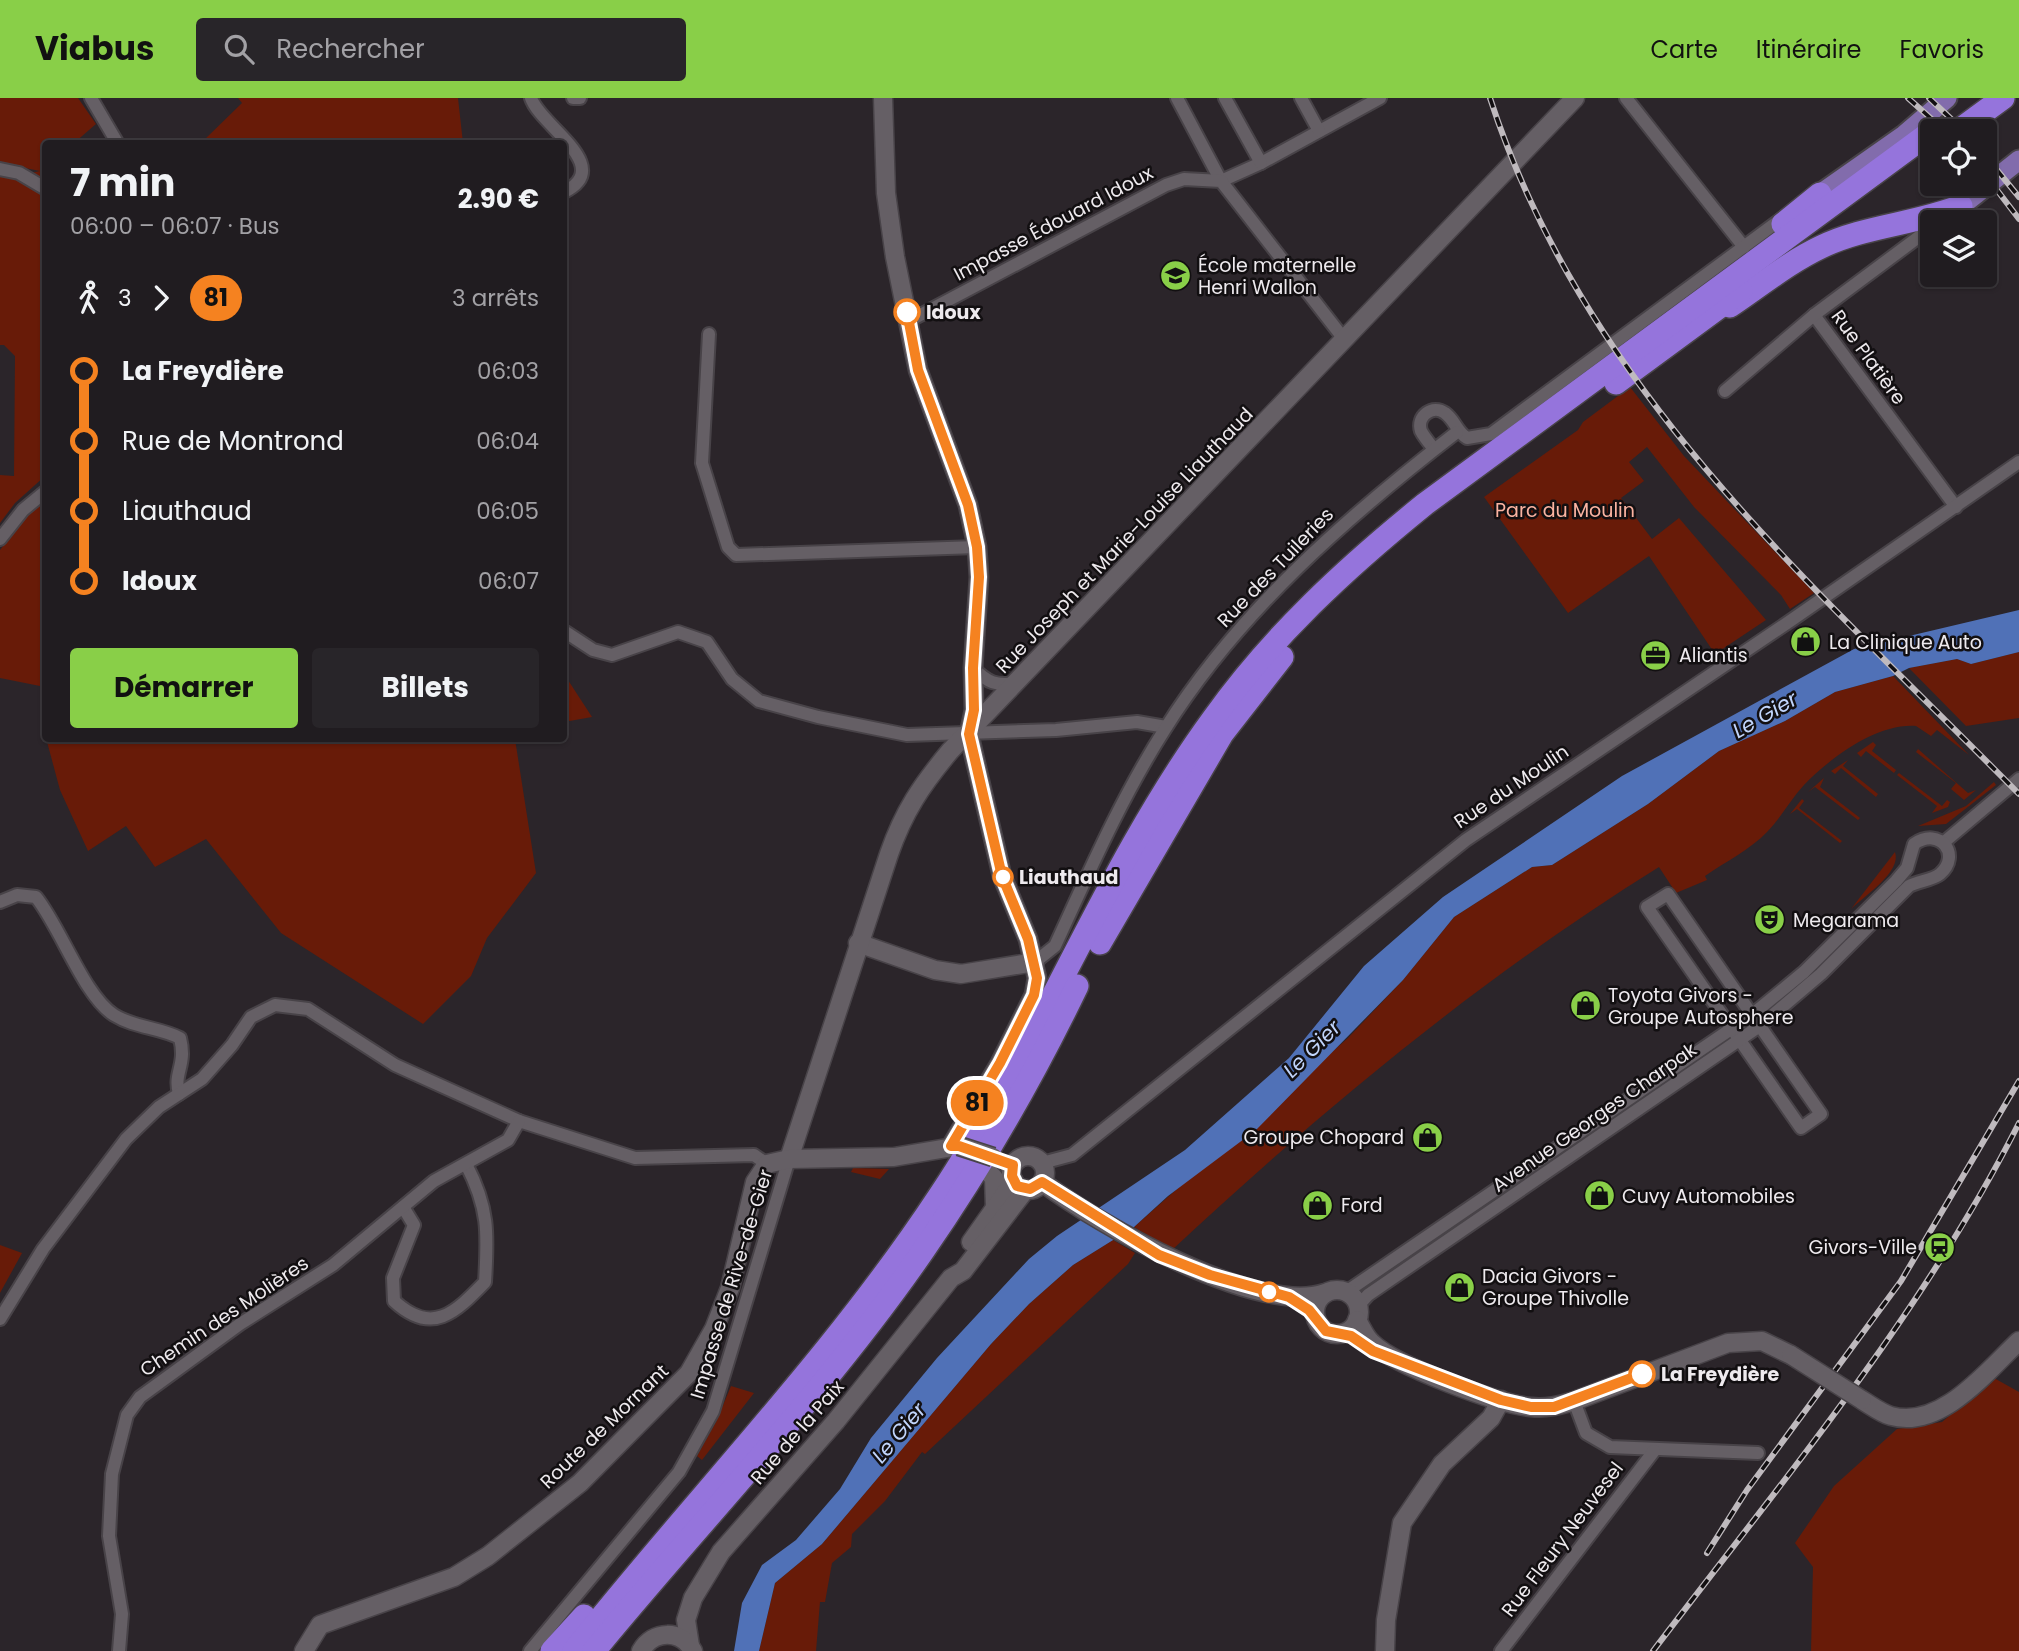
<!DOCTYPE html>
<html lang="fr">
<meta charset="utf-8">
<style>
:root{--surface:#201c20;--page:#282529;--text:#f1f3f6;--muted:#a2a1a5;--line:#3d3a3e;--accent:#89cf48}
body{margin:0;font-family:Poppins,sans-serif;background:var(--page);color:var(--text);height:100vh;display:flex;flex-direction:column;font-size:26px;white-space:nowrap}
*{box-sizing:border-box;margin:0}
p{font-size:23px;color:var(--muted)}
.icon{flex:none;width:38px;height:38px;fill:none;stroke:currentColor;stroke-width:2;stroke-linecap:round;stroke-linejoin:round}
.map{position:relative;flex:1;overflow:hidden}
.side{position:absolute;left:42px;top:42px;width:525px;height:602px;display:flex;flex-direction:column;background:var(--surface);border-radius:7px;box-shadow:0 2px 5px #0004,0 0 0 2px var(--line)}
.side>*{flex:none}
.badge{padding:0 14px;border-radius:23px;font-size:24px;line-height:46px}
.buttons{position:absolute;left:1920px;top:21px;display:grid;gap:14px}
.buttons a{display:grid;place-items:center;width:77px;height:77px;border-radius:7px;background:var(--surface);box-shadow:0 2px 5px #0004,0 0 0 2px var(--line);font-size:35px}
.map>.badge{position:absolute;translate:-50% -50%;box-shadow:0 0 0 4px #fff}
.legs{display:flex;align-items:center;gap:10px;height:77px;padding:0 28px;font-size:23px}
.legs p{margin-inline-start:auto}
.headline{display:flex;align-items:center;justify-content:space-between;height:119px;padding:0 28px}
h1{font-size:38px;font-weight:700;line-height:52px}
.cta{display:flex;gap:14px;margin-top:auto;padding:14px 28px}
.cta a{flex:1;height:80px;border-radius:7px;background:var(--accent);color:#111;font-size:28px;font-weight:700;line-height:80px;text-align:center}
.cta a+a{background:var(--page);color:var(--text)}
ul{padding:0 28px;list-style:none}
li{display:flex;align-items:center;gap:24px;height:70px;font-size:26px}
li i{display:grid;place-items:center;width:10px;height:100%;margin:0 9px;background:currentColor}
li i::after{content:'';width:18px;height:18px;margin:-9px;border:5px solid;border-radius:50%;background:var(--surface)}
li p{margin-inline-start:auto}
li:first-child i{background:linear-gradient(#0000 50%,currentColor 0)}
li:last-child i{background:linear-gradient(currentColor 50%,#0000 0)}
header{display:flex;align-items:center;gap:42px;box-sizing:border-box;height:98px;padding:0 35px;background:var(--accent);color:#111}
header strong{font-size:33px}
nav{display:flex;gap:38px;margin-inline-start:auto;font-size:24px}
.search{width:490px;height:63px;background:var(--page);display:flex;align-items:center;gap:18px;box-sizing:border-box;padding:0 24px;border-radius:7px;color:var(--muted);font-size:26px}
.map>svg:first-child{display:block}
</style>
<header>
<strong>Viabus</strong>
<div class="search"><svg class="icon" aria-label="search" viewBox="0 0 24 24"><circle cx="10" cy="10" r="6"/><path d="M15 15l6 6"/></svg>Rechercher</div>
<nav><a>Carte</a><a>Itinéraire</a><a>Favoris</a></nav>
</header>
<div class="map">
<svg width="2019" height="1553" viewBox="0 0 2019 1553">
<rect width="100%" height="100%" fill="#2b252a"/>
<!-- green -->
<g fill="#681b08">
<path d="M0,0H78L96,26L74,45L46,46L45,70L43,73L46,76L45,378L15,405L0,425V377L14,378L15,258L4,247H0V76L14,79L40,73L0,65Z"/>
<path d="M238,0H458L463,45H201L242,5Z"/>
<path d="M1630,289L1684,358L1814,495L1790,511L1781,497L1694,409L1647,349L1629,364L1644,383L1621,400L1652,441L1679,420L1766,522L1715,556L1649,458L1568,515L1484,399L1578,332L1583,324Z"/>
<path d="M45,402V589L0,580V452L27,417Z"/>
<path d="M2019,554V620L1966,628L1909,570L1957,561L1971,566Z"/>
<path d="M564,578L566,579L592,619L564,624Z"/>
<path d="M1893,578L1969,657L1937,632L1931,638L1916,628C1877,625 1830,660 1804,687C1790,702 1781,720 1767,734C1751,751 1725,764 1705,778L1707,782L1676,795L1659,769C1482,879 1324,1010 1172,1152L1134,1129L1348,940L1403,882L1454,819L1532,769L1552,767L1648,706L1719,653L1785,623L1835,594Z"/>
<path d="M46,640L515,641L536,775L487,840L471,878L423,926L281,835L206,741L155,769L126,728L88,753L60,692Z"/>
<path d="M1873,644L1876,647L1872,653L1896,672L1894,675L1866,653L1861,659L1857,655Z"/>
<path d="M1918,651L1968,695L1976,692L1964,702L1951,691L1956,685L1916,654Z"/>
<path d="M1848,662L1843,668L1878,696L1876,699L1841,670L1835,676L1831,673Z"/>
<path d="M1899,675L1942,708L1947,702L1950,704L1948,709L1932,715L1937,708L1897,677Z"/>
<path d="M1824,680L1820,689L1860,720L1858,722L1815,689L1808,694Z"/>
<path d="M1994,684L1996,687L1946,726L1918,728L1966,708Z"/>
<path d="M1802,701L1804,703L1799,710L1842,743L1840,745L1797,711L1790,716Z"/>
<path d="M1895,754C1902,774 1864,798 1851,811Z"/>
<path d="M853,1070L889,1071L880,1081L851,1074Z"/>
<path d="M1113,1142L1135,1155L1128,1166L925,1356L922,1354L885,1403L852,1436L851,1449L832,1465L825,1504H820L816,1553H759L775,1485L822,1446L991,1246L1029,1206L1073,1167Z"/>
<path d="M0,1147L22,1155L0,1195Z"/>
<path d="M1994,1280L2019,1294V1553H1811L1813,1469L1795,1445L1834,1388L1897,1331L1942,1324Z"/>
<path d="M731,1288L754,1295L702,1362L697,1358L716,1324Z"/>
</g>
<!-- water -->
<path fill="#5071b7" d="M2019,512V554L1971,566L1957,561L1909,570L1893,578L1835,594L1785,623L1719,653L1648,706L1552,767L1532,769L1454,819L1403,882L1256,1032L1168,1098L1134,1129L1073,1167L1029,1206L991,1246L822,1446L775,1485L759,1553H734L742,1505L762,1467L796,1442L840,1391L871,1340L937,1260L1029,1161L1057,1138L1185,1052L1289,960L1364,868L1443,799L1622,678L1854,551Z"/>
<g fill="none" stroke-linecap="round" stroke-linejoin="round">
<defs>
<g id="street">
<path d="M91,0L118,46"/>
<path d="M531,0C540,28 616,68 564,94"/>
<path d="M573,0H580"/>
<path d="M1177,0L1221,83L1261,65L1380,0"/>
<path d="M1225,0L1261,65"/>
<path d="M1301,0L1319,33"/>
<path d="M1626,0L1744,149"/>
<path d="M0,71L19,75L46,91"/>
<path d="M1814,217L1956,409"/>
<path d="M909,223L1166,87L1184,81L1221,83L1344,241"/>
<path d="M709,236L702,365L728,449L736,457L977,449"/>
<path d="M1725,293L1814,217L1932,129"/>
<path d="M1434,351C1430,346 1424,339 1421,333C1416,318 1433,306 1445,315C1455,322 1456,333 1467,340L1491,336L1784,119"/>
<path d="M0,441L23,412L46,393"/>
<path d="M564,533L593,552L612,557L678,534L707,544L732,581L759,603L818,619L907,637L1056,632L1137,624L1166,629"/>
<path d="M973,570C988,585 996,588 1016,585"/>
<path d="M1943,745L2019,681"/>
<path d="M1668,796L1821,1016L1801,1030L1647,809Z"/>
<path d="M0,804L17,797L36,799C61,830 84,898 114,917C135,930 158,929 180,940C187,968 173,974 179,996"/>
<path d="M1035,864L1055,848C1089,774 1121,700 1165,631C1239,513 1348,418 1457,334"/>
<path d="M1042,1065L1072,1057L1466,742L1793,521L2019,364"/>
<path d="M403,1109L414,1127L393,1180L394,1203C432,1238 455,1215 485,1184C488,1135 489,1110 466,1066"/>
<path d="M1346,1194L1753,916L1804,874L1896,783L1907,770L1914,746C1940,728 1962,757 1940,776C1933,782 1918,783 1909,788L1821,876L1761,927L1368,1197L1358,1208"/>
<path d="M0,1221L43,1151L126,1041L159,1009L202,981L232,947L251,919L275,907L308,911L395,967L519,1023L635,1060L754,1057L767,1066"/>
<path d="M1574,1303L1586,1335L1610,1349L1758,1355"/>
<path d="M119,1553L122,1516L109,1438L112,1376L127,1317L140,1299L240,1226L333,1167L434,1083L508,1042L519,1023"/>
<path d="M530,1553L679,1374L713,1313L789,1061"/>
<path d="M1501,1553L1654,1353"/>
</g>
<g id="secondary">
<path d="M883,0L886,95L895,159L918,272L968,407L977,449L979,479L973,570L974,612L969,636L1002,778L1028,841L1037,880L1034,897L1000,965L951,1048"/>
<path d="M858,845L935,872L961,876L1035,864"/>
<circle cx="1028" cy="1075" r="17"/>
<path d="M789,1061L889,756C904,713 921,688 950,653L1575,0"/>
<path d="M985,1071L994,1080L995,1110"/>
<path d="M1042,1084C1098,1126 1257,1218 1325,1195"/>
<path d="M971,1144L1014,1083"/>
<circle cx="1337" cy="1214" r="22"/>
<path d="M1357,1222C1362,1230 1365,1239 1372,1245C1396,1268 1497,1306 1531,1309C1546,1311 1560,1307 1574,1303L1728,1245L1762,1243L1791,1257"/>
<path d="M1862,1302C1872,1308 1881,1315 1891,1318C1941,1332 1987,1273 2019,1243"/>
<path d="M690,1548L686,1522L693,1500L721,1454L836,1323L951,1180L963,1173L1026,1091"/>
<path d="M304,1553L320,1527L454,1479L488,1458L580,1385L689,1275L714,1231L730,1190L755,1084L767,1066L789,1061L894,1059L959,1048"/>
<path d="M641,1553C653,1532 681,1531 693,1553"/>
<path d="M1385,1553L1386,1522L1402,1425L1442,1366L1491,1320L1501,1302"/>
</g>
<g id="primary">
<path d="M1820,96L1904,37L1947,0"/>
<path d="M1961,108L2019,62"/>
</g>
<g id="highway">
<path d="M1958,33L2003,0"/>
<path d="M1783,126L1820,96"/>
<path d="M1730,208C1760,188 1789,164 1821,149C1864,128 1916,126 1961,108"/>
<path d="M1616,285L1741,193"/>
<path d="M1100,845L1222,636L1282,559"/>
<path d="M552,1553L584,1518"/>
<path d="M574,1553C695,1400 832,1261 940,1097C1041,945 1105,769 1213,621C1272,538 1346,470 1425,406L1932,33"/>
<path d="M594,1553C703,1420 825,1295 923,1153C982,1068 1032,981 1077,888"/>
</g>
</defs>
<!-- street casing -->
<use href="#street" stroke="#484348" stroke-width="16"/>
<!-- secondary casing -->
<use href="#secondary" stroke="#484348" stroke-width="21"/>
<!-- primary casing -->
<use href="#primary" stroke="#484348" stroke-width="23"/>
<!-- highway casing -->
<use href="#highway" stroke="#484348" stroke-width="26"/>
<!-- street -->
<use href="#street" stroke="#655f65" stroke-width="12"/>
<!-- secondary -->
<use href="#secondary" stroke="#655f65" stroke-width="18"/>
<!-- primary -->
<use href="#primary" stroke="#826cac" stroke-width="19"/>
<!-- highway -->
<use href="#highway" stroke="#9574dc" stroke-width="23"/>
<defs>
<g id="rail">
<path d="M1490,0C1585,292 1810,484 2019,696"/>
<path d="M1908,0L1945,33"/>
<path d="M1929,0L1964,33"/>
<path d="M1984,56L2019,99"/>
<path d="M1984,75L2019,121"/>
<path d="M1707,1455L1747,1392L1901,1183L2019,983"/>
<path d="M1653,1553C1782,1383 1922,1217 2019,1025"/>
</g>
</defs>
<!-- rail casing -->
<use href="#rail" stroke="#bfbabe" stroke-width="6"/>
<!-- rail -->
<use href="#rail" stroke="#120f11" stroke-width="3.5" stroke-dasharray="10" stroke-linecap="butt"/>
<defs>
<g id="secondary-bridge">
<path d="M959,1048L993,1059"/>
<path d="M1791,1257L1862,1302"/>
</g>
</defs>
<!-- secondary-bridge casing -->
<use href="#secondary-bridge" stroke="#484348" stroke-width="21" stroke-linecap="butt"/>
<!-- secondary-bridge -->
<use href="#secondary-bridge" stroke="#655f65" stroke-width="18"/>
</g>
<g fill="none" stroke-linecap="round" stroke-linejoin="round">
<defs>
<path id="line-1" d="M907,214L918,272L968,407L977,449L979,479L973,570L974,612L969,636L1002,778L1028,841L1037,880L1034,897L1000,965L951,1048H959L1013,1067L1012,1078L1017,1088L1030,1091L1042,1084L1159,1157L1210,1177L1289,1199L1309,1212L1326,1233L1351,1238L1373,1253L1501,1302L1531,1309H1554L1642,1276"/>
</defs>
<!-- line-1 casing -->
<use href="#line-1" stroke="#fff" stroke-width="16"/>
<!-- line-1 -->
<use href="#line-1" stroke="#f58220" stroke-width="10"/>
</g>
<!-- icons -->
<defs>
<symbol id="school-disc" viewBox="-11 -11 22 22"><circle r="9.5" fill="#89cf48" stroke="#120f11"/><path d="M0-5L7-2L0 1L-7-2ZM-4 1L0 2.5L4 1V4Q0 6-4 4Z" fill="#111"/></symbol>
<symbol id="shop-disc" viewBox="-11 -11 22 22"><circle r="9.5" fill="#89cf48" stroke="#120f11"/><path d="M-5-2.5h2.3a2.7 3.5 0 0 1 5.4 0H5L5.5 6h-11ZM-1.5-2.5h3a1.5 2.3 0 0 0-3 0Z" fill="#111"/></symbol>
<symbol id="office-disc" viewBox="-11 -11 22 22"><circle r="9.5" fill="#89cf48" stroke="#120f11"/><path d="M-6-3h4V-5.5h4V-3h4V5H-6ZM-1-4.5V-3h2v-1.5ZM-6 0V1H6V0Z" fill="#111"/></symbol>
<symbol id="theatre-disc" viewBox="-11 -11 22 22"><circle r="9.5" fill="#89cf48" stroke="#120f11"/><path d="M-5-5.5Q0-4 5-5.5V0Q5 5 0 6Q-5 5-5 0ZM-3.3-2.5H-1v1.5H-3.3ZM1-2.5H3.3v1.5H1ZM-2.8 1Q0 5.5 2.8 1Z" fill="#111"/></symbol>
<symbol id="station-disc" viewBox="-11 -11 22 22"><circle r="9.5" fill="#89cf48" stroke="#120f11"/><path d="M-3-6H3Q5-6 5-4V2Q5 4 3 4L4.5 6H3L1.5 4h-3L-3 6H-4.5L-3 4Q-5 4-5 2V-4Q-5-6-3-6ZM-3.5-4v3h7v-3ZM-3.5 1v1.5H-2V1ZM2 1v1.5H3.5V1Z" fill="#111"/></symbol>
</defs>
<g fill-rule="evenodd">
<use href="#school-disc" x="1158" y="160" width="35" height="35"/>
<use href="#shop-disc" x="1788" y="526" width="35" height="35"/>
<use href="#office-disc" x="1638" y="540" width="35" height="35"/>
<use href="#theatre-disc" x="1752" y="804" width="35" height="35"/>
<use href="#shop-disc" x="1568" y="890" width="35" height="35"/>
<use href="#shop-disc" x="1410" y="1022" width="35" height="35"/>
<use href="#shop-disc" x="1582" y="1080" width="35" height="35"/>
<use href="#shop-disc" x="1300" y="1090" width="35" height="35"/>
<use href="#station-disc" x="1922" y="1132" width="35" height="35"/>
<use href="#shop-disc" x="1442" y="1172" width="35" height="35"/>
</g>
<!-- markers -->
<g fill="#fff" stroke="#f58220" stroke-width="3.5">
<circle cx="907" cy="214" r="12"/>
<circle cx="1003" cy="779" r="9"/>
<circle cx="1269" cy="1194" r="9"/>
<circle cx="1642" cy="1276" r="12"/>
</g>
<g text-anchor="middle" stroke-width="5" stroke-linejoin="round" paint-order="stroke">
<!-- street labels -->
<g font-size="19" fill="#eeeaee" stroke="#120f11">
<text transform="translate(1053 125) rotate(-28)" y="7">Impasse Édouard Idoux</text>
<text transform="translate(1869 259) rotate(54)" y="7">Rue Platière</text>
<text transform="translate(1124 442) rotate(-46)" y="7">Rue Joseph et Marie-Louise Liauthaud</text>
<text transform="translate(1275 469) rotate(-46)" y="7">Rue des Tuileries</text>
<text transform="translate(1511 688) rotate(-34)" y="7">Rue du Moulin</text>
<text transform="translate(1594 1019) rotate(-35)" y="7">Avenue Georges Charpak</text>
<text transform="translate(731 1186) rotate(-73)" y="7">Impasse de Rive-de-Gier</text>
<text transform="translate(224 1218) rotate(-34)" y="7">Chemin des Molières</text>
<text transform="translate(604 1328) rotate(-44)" y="7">Route de Mornant</text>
<text transform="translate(797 1334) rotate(-49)" y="7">Rue de la Paix</text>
<text transform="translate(1562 1441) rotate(-53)" y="7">Rue Fleury Neuvesel</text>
</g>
<!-- poi labels -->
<g font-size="19" fill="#eeeaee" stroke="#120f11" text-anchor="start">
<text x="1198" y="174">École maternelle<tspan x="1198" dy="22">Henri Wallon</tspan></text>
<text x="1829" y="551">La Clinique Auto</text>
<text x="1679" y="564">Aliantis</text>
<text x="1793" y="829">Megarama</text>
<text x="1608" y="904">Toyota Givors -<tspan x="1608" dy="22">Groupe Autosphere</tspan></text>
<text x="1404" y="1046" text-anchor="end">Groupe Chopard</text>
<text x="1622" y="1105">Cuvy Automobiles</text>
<text x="1341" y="1114">Ford</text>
<text x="1917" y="1156" text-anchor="end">Givors-Ville</text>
<text x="1482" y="1185">Dacia Givors -<tspan x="1482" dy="22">Groupe Thivolle</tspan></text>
</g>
<!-- stop labels -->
<g font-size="19" font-weight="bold" fill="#eeeaee" stroke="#120f11" text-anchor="start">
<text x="926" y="221">Idoux</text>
<text x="1019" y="786">Liauthaud</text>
<text x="1661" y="1283">La Freydière</text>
</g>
<!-- park labels -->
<g font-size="19" fill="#fbb3a1" stroke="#120f11">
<text x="1565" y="419">Parc du Moulin</text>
</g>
<!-- water labels -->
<g font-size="21" font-style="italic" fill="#c1d5fc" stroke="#120f11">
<text transform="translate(1765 617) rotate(-30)" y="7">Le Gier</text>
<text transform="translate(1312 951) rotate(-45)" y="7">Le Gier</text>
<text transform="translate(899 1335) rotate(-50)" y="7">Le Gier</text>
</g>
</g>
</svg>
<div class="buttons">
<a><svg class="icon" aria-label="locate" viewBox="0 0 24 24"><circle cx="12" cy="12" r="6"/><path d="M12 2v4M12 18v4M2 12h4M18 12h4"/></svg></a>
<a><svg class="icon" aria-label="layers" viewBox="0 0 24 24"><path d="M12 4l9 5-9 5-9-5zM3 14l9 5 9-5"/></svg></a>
</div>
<b class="badge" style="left:977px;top:1005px;background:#f58220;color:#111">81</b>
<section class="side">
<div class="headline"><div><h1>7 min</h1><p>06:00 – 06:07 · Bus</p></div><b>2.90 €</b></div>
<div class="legs"><svg class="icon" aria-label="walk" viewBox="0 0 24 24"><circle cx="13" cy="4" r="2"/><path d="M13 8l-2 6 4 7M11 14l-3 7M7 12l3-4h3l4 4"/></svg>3<svg class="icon" aria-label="forward" viewBox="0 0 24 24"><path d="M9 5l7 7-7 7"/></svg><b class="badge" style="background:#f58220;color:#111">81</b><p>3 arrêts</p></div>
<ul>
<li><i style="color:#f58220"></i><b>La Freydière</b><p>06:03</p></li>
<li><i style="color:#f58220"></i><span>Rue de Montrond</span><p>06:04</p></li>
<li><i style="color:#f58220"></i><span>Liauthaud</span><p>06:05</p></li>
<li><i style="color:#f58220"></i><b>Idoux</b><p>06:07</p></li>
</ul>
<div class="cta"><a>Démarrer</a><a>Billets</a></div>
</section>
</div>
